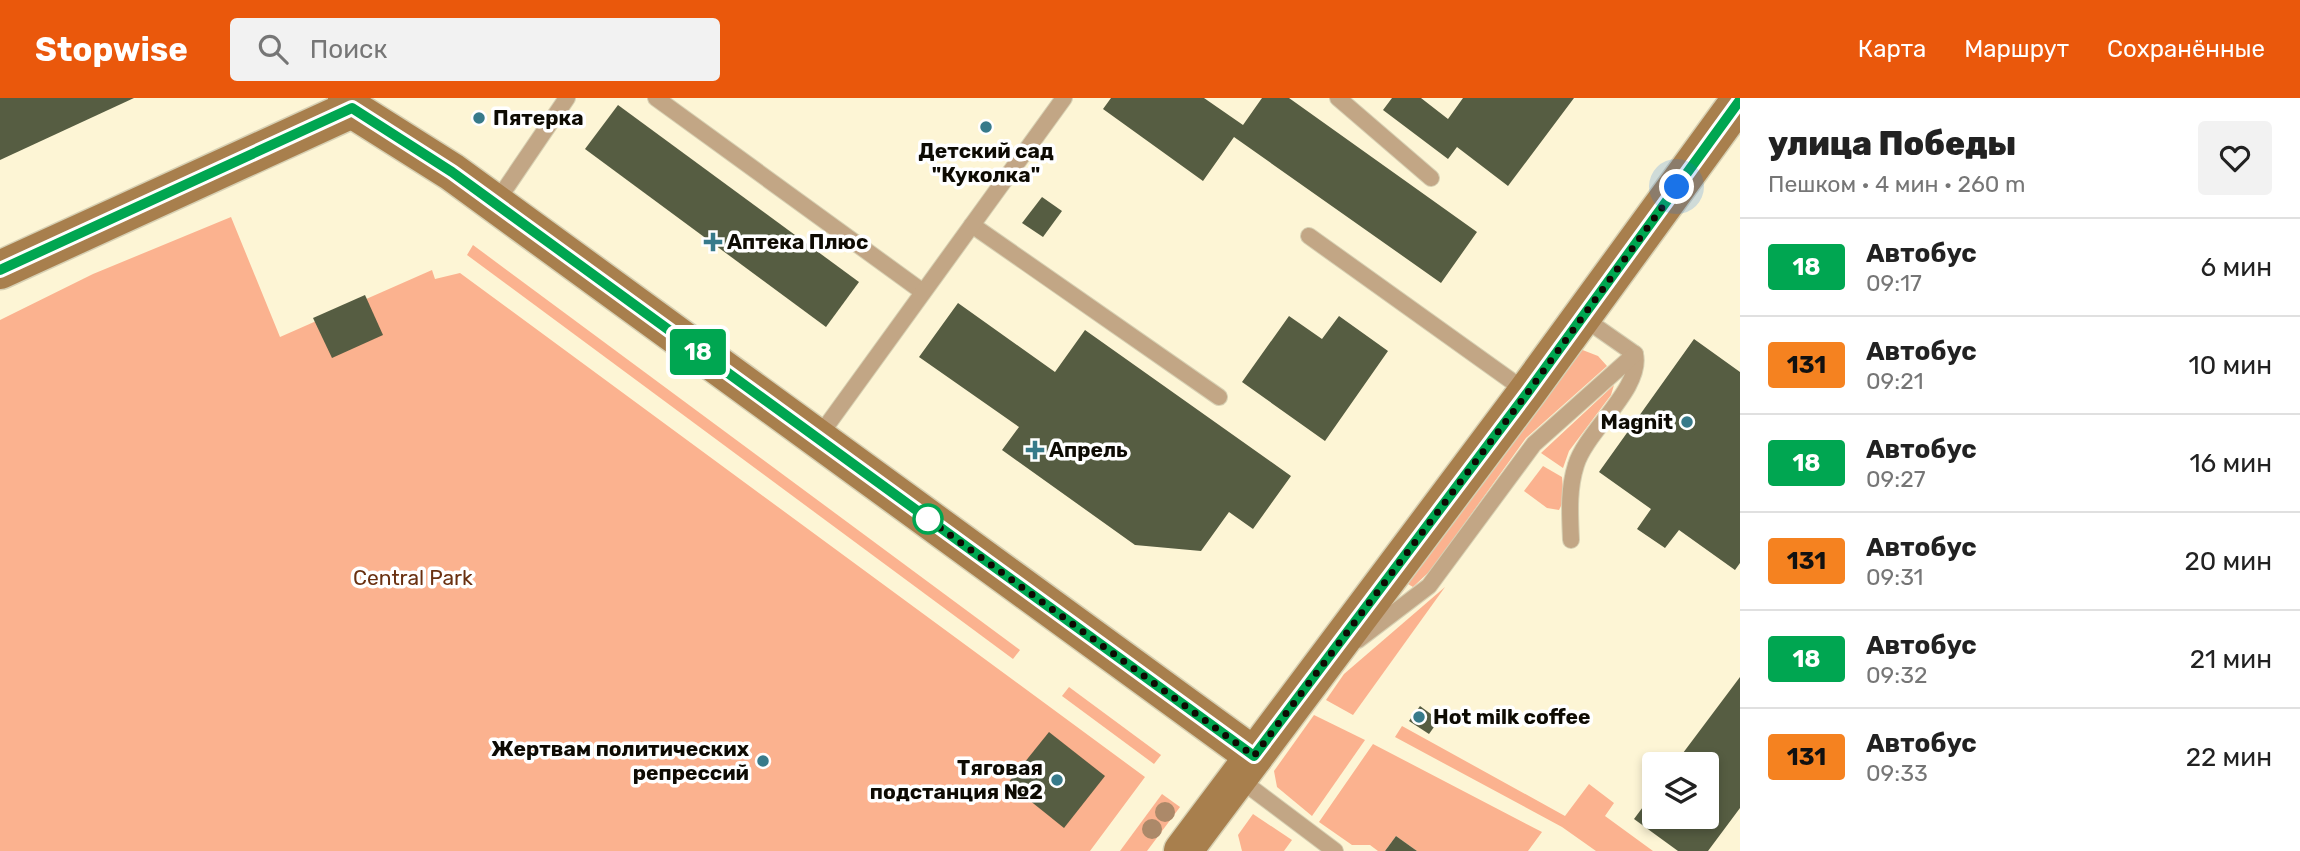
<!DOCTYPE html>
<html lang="ru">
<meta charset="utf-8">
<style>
:root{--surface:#fff;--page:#f2f2f2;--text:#222;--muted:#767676;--line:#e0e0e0;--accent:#ea580c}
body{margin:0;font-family:Rubik,sans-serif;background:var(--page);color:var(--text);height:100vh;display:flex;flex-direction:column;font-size:26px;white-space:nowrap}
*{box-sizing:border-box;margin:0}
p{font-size:23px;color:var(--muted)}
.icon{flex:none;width:38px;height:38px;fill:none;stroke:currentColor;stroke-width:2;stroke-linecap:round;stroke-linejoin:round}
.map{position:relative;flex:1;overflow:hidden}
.details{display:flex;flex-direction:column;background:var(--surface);width:560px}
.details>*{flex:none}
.badge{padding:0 14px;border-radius:5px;font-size:24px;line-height:46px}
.tools{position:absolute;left:1642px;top:654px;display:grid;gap:14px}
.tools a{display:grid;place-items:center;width:77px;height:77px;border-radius:7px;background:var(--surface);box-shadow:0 4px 10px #0003;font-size:35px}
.you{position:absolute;width:35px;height:35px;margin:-18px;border:5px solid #fff;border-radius:50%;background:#1a73e8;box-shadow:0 0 0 10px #1a73e833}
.map>.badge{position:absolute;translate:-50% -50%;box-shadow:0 0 0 4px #fff}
.round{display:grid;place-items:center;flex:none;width:74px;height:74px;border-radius:7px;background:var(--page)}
.headline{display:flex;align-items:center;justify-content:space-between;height:119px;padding:0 28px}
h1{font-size:33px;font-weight:800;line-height:52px}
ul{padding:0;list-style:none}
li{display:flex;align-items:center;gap:21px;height:98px;padding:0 28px;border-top:2px solid var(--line)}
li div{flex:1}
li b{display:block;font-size:26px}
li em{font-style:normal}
li .badge{min-width:77px;font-weight:700;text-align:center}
header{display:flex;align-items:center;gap:42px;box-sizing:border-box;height:98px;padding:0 35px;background:var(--accent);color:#fff}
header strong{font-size:33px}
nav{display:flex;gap:38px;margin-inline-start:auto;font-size:24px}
.search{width:490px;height:63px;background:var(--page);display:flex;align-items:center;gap:18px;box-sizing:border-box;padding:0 24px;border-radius:7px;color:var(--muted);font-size:26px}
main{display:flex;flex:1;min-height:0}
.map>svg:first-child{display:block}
</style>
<header>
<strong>Stopwise</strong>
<div class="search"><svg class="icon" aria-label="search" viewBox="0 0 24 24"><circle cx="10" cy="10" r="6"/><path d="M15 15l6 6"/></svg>Поиск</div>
<nav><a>Карта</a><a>Маршрут</a><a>Сохранённые</a></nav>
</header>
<main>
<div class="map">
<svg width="1740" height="753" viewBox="0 0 1740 753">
<rect width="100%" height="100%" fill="#fdf5d5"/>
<!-- green -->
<g fill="#fbb28f">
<path d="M231,119L280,239L432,172L435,181L460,175L1145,679L1090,753H0V222L93,176Z"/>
<path d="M473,147L1020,552L1013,561L467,157Z"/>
<path d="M1580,251L1598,258L1607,268L1526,340L1431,472L1413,489L1408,486Z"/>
<path d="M1614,287L1611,297L1569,353L1563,370L1541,355Z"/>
<path d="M1543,368L1562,379L1564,402L1559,412L1547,410L1524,393Z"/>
<path d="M1445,489L1353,617L1326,602L1344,576Z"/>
<path d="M1069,589L1161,657L1154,666L1062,598Z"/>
<path d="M1314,617L1365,642L1312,718L1277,689L1274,673Z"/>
<path d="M1402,628L1565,718L1589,686L1614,705L1605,718L1653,753H1596L1562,729L1395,639Z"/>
<path d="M1373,646L1542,734L1528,753H1417L1396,738L1385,753H1378L1370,747H1352L1319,724Z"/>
<path d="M1162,696L1180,709L1147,753H1120Z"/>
<path d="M1253,716L1292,742L1284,753H1242L1238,737Z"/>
</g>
<!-- building -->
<g fill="#565d42">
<path d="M0,0H134L0,62Z"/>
<path d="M1111,0H1204L1243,27L1262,0H1289L1477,134L1441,185L1234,39L1203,83L1103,11Z"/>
<path d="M1392,0H1421L1448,21L1463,0H1574L1508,88L1457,49L1448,61L1383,12Z"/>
<path d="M618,7L859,184L826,229L585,51Z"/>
<path d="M1042,99L1062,113L1043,139L1022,125Z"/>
<path d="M365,197L383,237L332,260L313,220Z"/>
<path d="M958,205L1055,274L1085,232L1291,378L1253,431L1229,414L1201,453L1135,447L1002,352L1019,329L919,259Z"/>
<path d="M1289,218L1322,241L1339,218L1388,253L1325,343L1242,284Z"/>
<path d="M1694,241L1740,274V465L1735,472L1679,432L1665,450L1637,431L1651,411L1599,374Z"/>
<path d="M1740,579V710L1708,753H1678L1634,721L1654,694V719H1706V667H1674Z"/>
<path d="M1420,608L1439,622L1429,636L1409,623Z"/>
<path d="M1049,634L1105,678L1064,730L1008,685Z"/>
<path d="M1396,738L1417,753H1385Z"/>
</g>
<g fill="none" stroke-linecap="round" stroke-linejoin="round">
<defs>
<g id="service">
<path d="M656,0L923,194"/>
<path d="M1338,0L1431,80"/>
<path d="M495,106L567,0"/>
<path d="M972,127L1219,299"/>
<path d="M1309,138L1527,294"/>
<path d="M817,341L1064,0"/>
<path d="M1571,442C1570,417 1568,392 1576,367C1586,333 1643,290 1635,256L1582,219"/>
<path d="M1358,542L1429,488L1534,346L1635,256"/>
<path d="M1238,680L1335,753"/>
</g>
<g id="secondary">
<path d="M347,0L352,11L452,74L1254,658"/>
<path d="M0,172L352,11"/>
<path d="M1183,753L1527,294L1740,2"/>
</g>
</defs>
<!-- service casing -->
<use href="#service" stroke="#d7d0b3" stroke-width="18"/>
<!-- secondary casing -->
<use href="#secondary" stroke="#d7d0b3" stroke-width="41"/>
<!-- service -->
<use href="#service" stroke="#c2a685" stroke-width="16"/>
<!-- secondary -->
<use href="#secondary" stroke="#a87f4d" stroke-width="38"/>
</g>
<!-- trees -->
<g fill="#ac8969">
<circle cx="1165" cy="714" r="10"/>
<circle cx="1152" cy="731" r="10"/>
</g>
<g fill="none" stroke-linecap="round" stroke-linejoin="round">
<defs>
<path id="line" d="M0,172L352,10L452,74L1254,658L1528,294L1740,2"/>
</defs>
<!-- line casing -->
<use href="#line" stroke="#fff" stroke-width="16"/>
<!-- line -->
<use href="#line" stroke="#00a651" stroke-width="10"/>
<!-- walk -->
<path stroke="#0e0b03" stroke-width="7" stroke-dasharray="0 12.6" d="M928,421L924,418L1254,658L1528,294L1677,89"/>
</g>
<!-- markers -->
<g fill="#377a8a" stroke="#fff" stroke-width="2.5">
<circle cx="479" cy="20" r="7"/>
<circle cx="986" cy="29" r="7"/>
<path d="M709.5 133.5h7v7h7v7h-7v7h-7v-7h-7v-7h7z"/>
<circle cx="1687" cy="324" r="7"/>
<path d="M1031.5 341.5h7v7h7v7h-7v7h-7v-7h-7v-7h7z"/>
<circle cx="1419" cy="619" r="7"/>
<circle cx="763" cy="663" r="7"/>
<circle cx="1057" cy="682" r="7"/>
</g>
<circle fill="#fff" stroke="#00a651" stroke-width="3.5" cx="928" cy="421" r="14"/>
<g text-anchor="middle" stroke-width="7" stroke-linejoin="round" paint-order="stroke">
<!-- poi labels -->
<g font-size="21" font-weight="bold" fill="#0e0b03" stroke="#fff" text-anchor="start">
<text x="493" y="27">Пятерка</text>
<text x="986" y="60" text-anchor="middle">Детский сад<tspan x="986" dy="24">"Куколка"</tspan></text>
<text x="727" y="151">Аптека Плюс</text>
<text x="1673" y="331" text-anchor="end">Magnit</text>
<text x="1049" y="359">Апрель</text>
<text x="1433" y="626">Hot milk coffee</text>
<text x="749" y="658" text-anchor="end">Жертвам политических<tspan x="749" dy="24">репрессий</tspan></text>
<text x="1043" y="677" text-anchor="end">Тяговая<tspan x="1043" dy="24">подстанция №2</tspan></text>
</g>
<!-- park labels -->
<g font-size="21" fill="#6a3111" stroke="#fff">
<text x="413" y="487">Central Park</text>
</g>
</g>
</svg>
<div class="tools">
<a><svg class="icon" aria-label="layers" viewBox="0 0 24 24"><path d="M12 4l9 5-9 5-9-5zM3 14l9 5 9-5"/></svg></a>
</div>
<div class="you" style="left:1677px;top:89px"></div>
<b class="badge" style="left:698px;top:254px;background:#00a651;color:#fff">18</b>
</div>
<section class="details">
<div class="headline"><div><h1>улица Победы</h1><p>Пешком · 4 мин · 260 m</p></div><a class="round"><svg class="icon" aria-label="heart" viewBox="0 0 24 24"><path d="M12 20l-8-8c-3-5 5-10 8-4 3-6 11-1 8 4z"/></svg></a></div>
<ul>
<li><span class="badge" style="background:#00a651;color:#fff">18</span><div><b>Автобус</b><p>09:17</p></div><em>6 мин</em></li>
<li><span class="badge" style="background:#f58220;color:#111">131</span><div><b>Автобус</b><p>09:21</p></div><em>10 мин</em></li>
<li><span class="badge" style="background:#00a651;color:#fff">18</span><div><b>Автобус</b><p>09:27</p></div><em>16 мин</em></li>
<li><span class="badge" style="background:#f58220;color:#111">131</span><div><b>Автобус</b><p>09:31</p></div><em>20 мин</em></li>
<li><span class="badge" style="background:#00a651;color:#fff">18</span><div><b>Автобус</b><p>09:32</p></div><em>21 мин</em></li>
<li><span class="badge" style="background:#f58220;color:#111">131</span><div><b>Автобус</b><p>09:33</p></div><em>22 мин</em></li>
</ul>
</section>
</main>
